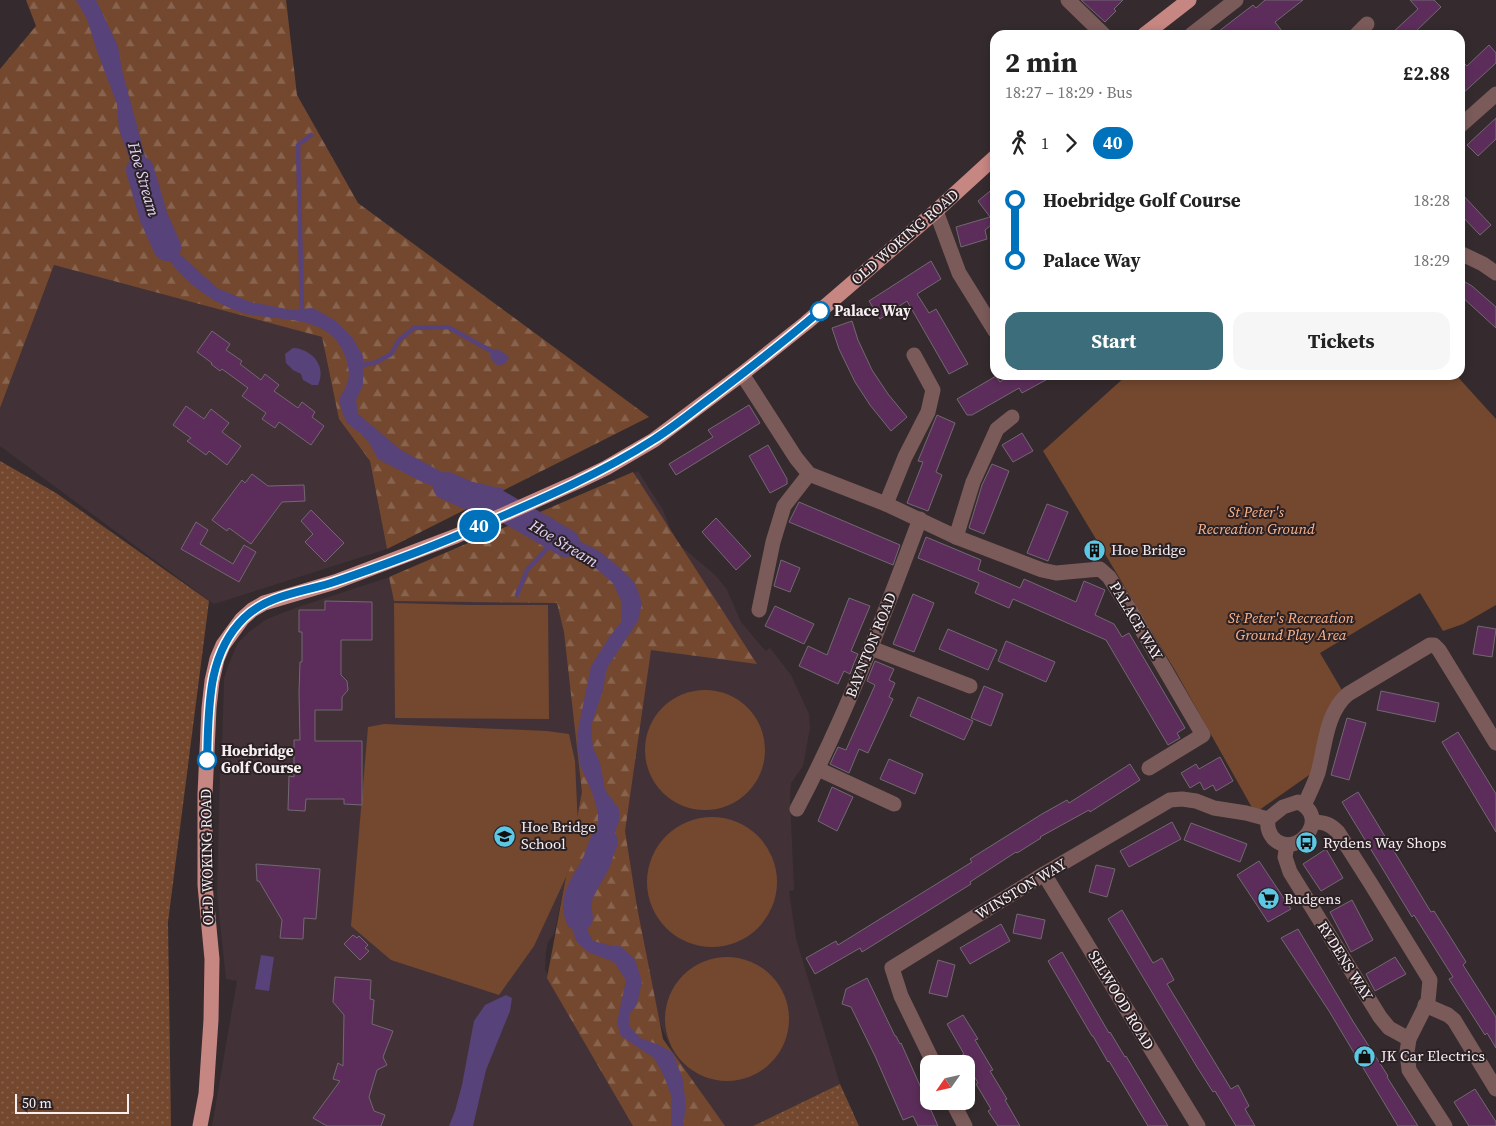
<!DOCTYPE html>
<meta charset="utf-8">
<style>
:root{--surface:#fff;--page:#f6f6f6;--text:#222;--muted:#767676;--accent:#3c6d7a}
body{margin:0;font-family:"Source Serif 4",serif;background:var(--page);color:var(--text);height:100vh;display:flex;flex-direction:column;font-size:19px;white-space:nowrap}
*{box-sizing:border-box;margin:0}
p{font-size:16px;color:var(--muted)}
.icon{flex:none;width:28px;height:28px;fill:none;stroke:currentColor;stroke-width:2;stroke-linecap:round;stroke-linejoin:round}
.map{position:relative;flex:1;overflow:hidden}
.panel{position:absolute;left:990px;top:30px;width:475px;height:350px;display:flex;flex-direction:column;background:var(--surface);border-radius:15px;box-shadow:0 2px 8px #0003}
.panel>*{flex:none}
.badge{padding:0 10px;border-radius:16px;font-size:18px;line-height:32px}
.needle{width:32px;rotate:236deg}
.buttons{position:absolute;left:920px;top:1055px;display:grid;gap:10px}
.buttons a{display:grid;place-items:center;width:55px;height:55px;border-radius:10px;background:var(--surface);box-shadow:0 2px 8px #0003;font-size:25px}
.scale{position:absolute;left:15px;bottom:12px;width:114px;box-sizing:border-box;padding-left:5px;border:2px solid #f7f0f3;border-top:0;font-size:14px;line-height:18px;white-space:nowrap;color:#f7f0f3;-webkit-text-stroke:4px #2b2124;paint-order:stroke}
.map>.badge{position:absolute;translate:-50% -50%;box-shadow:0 0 0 2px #fff}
.legs{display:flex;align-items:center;gap:8px;height:55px;padding:0 15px;font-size:16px}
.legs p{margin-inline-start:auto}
.summary{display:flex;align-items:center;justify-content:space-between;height:85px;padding:0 15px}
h1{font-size:28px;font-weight:700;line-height:38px}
.primary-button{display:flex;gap:10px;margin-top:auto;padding:10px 15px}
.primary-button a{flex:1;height:58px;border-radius:15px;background:var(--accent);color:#fff;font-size:20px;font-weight:700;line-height:58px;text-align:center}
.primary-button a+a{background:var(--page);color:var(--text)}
ul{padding:0 15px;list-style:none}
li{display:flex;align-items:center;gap:18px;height:60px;font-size:19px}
li i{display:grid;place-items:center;width:8px;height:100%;margin:0 6px;background:currentColor}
li i::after{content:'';width:12px;height:12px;margin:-6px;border:4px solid;border-radius:50%;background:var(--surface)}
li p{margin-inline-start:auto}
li:first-child i{background:linear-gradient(#0000 50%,currentColor 0)}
li:last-child i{background:linear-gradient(currentColor 50%,#0000 0)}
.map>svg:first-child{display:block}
</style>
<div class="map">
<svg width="1496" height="1126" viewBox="0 0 1496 1126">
<defs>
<pattern id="grass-dots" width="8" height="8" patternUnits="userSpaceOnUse" patternTransform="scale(1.25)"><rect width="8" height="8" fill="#73482f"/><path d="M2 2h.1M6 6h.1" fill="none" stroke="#88634e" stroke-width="1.8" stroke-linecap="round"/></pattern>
<pattern id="forest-firs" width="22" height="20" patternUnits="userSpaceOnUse" patternTransform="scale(1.25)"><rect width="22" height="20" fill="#73482f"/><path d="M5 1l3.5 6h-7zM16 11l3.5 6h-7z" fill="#88634e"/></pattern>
</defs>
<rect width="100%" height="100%" fill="#352b2e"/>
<!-- built -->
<g fill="#423238">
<path d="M54,265L322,337L339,419L370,461L387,549L214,604L0,446V408Z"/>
<path d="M638,471L663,510L675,541L715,575L726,588L741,622L762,647L766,651L770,648L791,675L809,714L810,728L803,766L791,783L790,797L794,890L789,891L796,939L840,1084L753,1126H690L673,1053L642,982L567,874L554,934L548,942L546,950L545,970L643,1126H212L237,981L226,979L217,894L220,774H225L226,754L222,747L224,679L228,666L238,643L250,631L267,619L301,606L528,532Z"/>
</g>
<!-- grass -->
<g fill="url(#grass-dots)">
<path d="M0,461L56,493L209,601L168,922L171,1126H0Z"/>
<path d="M840,1084L859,1126H753Z"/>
</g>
<!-- forest -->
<g fill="url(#forest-firs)">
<path d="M26,0H286L297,95L358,203L649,417L387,549L370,461L339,419L322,337L54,265L0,408V69L36,26Z"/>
<path d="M633,472L757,664L651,650L625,831L637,907L663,1039L725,1126H633L547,978L582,792L564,632L557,603L394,601L389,577Z"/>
</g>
<!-- park -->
<g fill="#73482f">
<path d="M1127,375H1456L1496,419V605L1463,624L1443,631L1420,593L1320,653L1343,692L1312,773L1255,813L1176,672L1043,451Z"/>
<path d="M394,603L470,605H548L549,719L395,718Z"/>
<circle cx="705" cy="750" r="60"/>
<path d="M384,724L547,731L569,734L575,761L579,849L534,946L499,995L391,960L351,926L368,727Z"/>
<circle cx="712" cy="882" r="65"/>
<circle cx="727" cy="1019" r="62"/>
</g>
<!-- water -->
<g fill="#58427a">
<path d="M76,0H96L118,46L122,70L158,204L141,207L133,168L119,130L117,104L97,51L87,19Z"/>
<path d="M159,214L171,246L217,288L250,302L292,310L313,308L336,321L352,337L363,356V385L356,400L358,414L401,450L453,478L481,491L506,487L471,503L418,480L378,459L370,444L361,434L347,423L342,412L339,399C349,383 352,375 345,356C330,313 279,322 243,313C231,309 216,302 206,295C177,276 156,246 144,215Z"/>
<path d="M293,348C312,349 327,366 318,385H312L303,380L301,374L293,370L286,363L285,354Z"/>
<path d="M498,349L509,357L506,363L498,366L490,358L491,351Z"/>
<path d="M550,516L564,533L599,551L619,567L635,583L642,603L638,621L607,668L603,690L591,726L593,748L600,763L605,790L619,809V821L597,881L581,872L587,866L598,831V813L593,795L579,762L577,735L591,666L610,636L621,622L622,603L613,583L592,565L561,546L524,528Z"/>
<path d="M577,879L596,889C583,911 580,917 593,941L612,946H620L635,959L642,982L637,1004L629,1015L630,1027L640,1038L659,1045L673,1053L683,1080L686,1106L683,1126H671V1095L663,1074L654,1058L621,1036L617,1023L626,980L614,962L588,952L576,941L569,917V899Z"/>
<path d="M261,955L274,957L269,991L255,989Z"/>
<path d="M506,995L512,998L510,1011L486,1070L473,1126H449L455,1111L462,1085L474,1021L485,1005Z"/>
</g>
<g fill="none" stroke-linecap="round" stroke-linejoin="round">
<!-- stream -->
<g stroke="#58427a" stroke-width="4.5">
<path d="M302,313L298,145L311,135"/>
<path d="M359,366L377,362L391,354L399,340L414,328L448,327L491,351"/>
<path d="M517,595L527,570L557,538"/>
</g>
<!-- river -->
<g stroke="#58427a" stroke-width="28">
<path d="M140,170L154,218L167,247"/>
<path d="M447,486L467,495L493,501L566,543"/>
<path d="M579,917C572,895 588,881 597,861C599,855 601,848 604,842"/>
</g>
</g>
<!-- building -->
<g fill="#5c2d5a" stroke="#716970">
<path d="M1081,0H1123L1114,9L1116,11L1105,22Z"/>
<path d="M1265,0H1303L1275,22L1285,35H1214L1253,5L1256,8Z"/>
<path d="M1410,0H1434L1441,7L1412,35H1390L1418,9Z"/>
<path d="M1489,45L1496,53V63L1460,96V59L1467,66Z"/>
<path d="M1496,118V139L1478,156L1467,145Z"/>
<path d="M995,187V222L985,230L987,239L961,247L956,227L990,217L978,201Z"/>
<path d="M1460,192L1491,225L1480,235L1460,214Z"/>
<path d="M931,261L941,279L917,294L929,313L936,309L968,364L949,374L907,301L880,319L869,301Z"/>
<path d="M1460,279L1472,286L1496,307V328L1460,295Z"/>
<path d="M852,321L858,340L872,370L888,394L907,417L891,431L870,405L855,382L839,349L832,328Z"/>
<path d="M212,331L230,344L226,350L242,361L240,364L261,380L265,374L279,385L274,391L298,408L302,402L315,412L312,417L324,426L311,445L279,422L275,428L262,419L266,413L242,396L248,388L222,369L220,371L211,364L212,363L197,352Z"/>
<path d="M1010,375H1055L1022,393L1019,388L972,415H967L957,399L996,376L1000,382Z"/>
<path d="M749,405L760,423L676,475L669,464L713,437L708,430Z"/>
<path d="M186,406L204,419L211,409L229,423L222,432L241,446L227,465L209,451L206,455L187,441L191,438L173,425Z"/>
<path d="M937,415L955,423L936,472L942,475L928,511L907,503L923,462L918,461Z"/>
<path d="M1022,433L1033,451L1013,462L1002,445Z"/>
<path d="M768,445L787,479V484L770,493L749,456Z"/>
<path d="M992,464L1009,471L984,534L969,528L982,485Z"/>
<path d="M252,474L268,486L304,485L305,501L282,502L251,544L229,528L227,531L212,520L242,480L245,483Z"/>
<path d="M799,502L900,545L893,565L789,522Z"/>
<path d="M1047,504L1068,512L1048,561L1027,553Z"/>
<path d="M311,510L344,543L325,562L305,542L313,534L301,521Z"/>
<path d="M716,518L751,556L736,570L702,532Z"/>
<path d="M196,522L208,530L200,544L233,564L244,545L256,552L239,582L181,549Z"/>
<path d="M926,537L981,560L978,570L1020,588L1024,579L1076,602L1084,581L1105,590L1095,615L1114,624L1122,637L1129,633L1185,728L1177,733L1180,738L1168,745L1106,640L1013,599L1009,608L975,593L979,583L918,558Z"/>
<path d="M781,560L800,568L790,592L774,586Z"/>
<path d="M913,594L934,603L914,652L893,644Z"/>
<path d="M849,598L870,606L851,651L858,654L854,663L850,674L844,671L838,684L799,666L808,646L827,655Z"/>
<path d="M325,601L372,602V640H341V675L347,681L348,690L342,697V710H315V741H362V805L344,804V799H306L305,811L288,810L289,776L294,777V740H300L299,693L300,662H302V632H299V610H325Z"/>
<path d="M775,606L814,624L804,644L765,626Z"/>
<path d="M1478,626L1496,629L1492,657L1473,654Z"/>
<path d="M948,629L997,650L988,670L939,649Z"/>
<path d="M1006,641L1055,662L1046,682L998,661Z"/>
<path d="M875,661L894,669L889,680L895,683L889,697L893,699L868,753L859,749L849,773L830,764L838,747L846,750L875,685L867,681Z"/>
<path d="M984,686L1003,694L991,726L971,718Z"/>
<path d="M1381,691L1439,703L1435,722L1377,710Z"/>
<path d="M918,697L973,721L964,740L910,716Z"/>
<path d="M1347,718L1366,723L1349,780L1331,775Z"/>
<path d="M1458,732L1496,794V832L1442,742Z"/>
<path d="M1220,757L1233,781L1216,791L1213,785L1204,790L1200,782L1190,788L1181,773L1196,764L1199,769Z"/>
<path d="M889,759L923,774L915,794L880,779Z"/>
<path d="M1130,764L1140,780L1090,812L1089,810L1040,837L1041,838L1017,853L1016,852L970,882L971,884L862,952L860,948L815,974L806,958L836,941L838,945L972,862L970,859L1042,814L1067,800L1069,803Z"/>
<path d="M832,787L853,797L837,831L818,821Z"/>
<path d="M1358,792L1431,912L1434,911L1466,962L1463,965L1496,1017V1048L1487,1033L1485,1035L1449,979L1453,977L1414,915L1412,917L1342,802Z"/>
<path d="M1172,822L1181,839L1129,867L1120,851Z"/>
<path d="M1191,823L1247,844L1240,862L1184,840Z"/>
<path d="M1326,849L1343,878L1321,891L1303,864Z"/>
<path d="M1259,861L1291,909L1268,922L1237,875Z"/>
<path d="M256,864L320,869L316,919L304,918L303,939L280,938L282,920L259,881H257Z"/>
<path d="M1096,865L1115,869L1107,897L1089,892Z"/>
<path d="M1352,900L1373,940L1351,952L1330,912Z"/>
<path d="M1122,910L1153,963L1162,958L1174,980L1167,984L1231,1089L1238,1085L1249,1106L1245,1109L1255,1126H1236L1215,1091L1213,1092L1197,1067L1108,919Z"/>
<path d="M1017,914L1045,920L1041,939L1013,933Z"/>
<path d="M1001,924L1010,941L970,964L960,948Z"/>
<path d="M1298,929L1354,1023L1388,1076L1387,1077L1418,1126H1398L1329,1011L1281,938Z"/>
<path d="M353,935L357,938L359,936L368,945L365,948L369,951L360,960L344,944Z"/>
<path d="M1062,952L1109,1033L1110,1032L1125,1057L1126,1056L1168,1126H1148L1109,1061L1108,1062L1093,1036H1092L1048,961Z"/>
<path d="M1395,957L1406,974L1375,991L1366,974Z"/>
<path d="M938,960L955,965L947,997L929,993Z"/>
<path d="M335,977L371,980L370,999L374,1000L372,1024L393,1031L383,1057L387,1065L377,1070L369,1097L374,1111L385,1115L381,1126H327L313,1118L340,1081L333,1079L338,1063L343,1066L344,1015L333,1002Z"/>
<path d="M867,978L895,1036H896L900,1044L901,1043L938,1126H918L913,1116L903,1120L875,1056L851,1007L842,1004L846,989Z"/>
<path d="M963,1015L978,1039L975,1040L993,1070L990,1071L1007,1099L1005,1100L1020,1126H998L988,1111L991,1109L976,1084L978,1083L962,1055L964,1054L947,1024Z"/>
<path d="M1475,1089L1496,1122V1126H1469L1454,1102Z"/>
</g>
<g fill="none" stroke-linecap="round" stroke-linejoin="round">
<!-- minor -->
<g stroke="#7b5b59" stroke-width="15">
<path d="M1068,0L1104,35"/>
<path d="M1191,35L1236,0"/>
<path d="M1356,35L1367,24"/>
<path d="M1460,126L1496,94"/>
<path d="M936,211L959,273L995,331"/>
<path d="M1460,253L1483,264L1496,273"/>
<path d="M742,374L796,458L809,474L886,504L956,537L1042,570L1056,573L1100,569L1109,577L1132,613L1203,735L1149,768"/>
<path d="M886,504L905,457L928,412L933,390L914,355"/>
<path d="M956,537L973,482L997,429L1012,417"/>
<path d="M759,610L773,542L784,506L809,474"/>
<path d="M871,648L970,686"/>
<path d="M818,769L894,804"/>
<path d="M1298,802C1333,818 1295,861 1273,838C1268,832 1267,826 1268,819L1283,807Z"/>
<path d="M1304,805C1309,795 1314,784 1318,773C1325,747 1326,712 1348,694L1430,645H1434L1439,650L1496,743"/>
<path d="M797,809C846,716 883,618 920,519"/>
<path d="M1313,822C1324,822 1330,824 1338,832L1371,884L1430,980L1428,1001L1409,1039L1407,1052L1409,1070L1445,1126"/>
<path d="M1287,845L1285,857L1290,872L1380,1017L1389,1028L1409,1039"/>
<path d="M1044,874L1198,1126"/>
<path d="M1425,1005L1448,1015L1454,1020L1496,1089"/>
<path d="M934,1064L901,996L892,968L1044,874L1170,800L1182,799L1196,801L1214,808L1246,813L1268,819"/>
<path d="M952,1101L965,1126"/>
</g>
<!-- major -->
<g stroke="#c68682" stroke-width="15">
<path d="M1144,35L1189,0"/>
<path d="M200,1126L206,1094L211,1020L212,959L205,885V794L209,708L212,681L217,659L223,645L242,619L252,610L264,603L335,582L456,536L579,481L606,468L654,440L742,374L806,323L936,211L995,157"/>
</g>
</g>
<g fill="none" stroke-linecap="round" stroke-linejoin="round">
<defs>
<path id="line-1" d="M207,760C209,710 206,655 244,618C268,594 306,592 337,581C378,567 419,552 459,535C525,506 592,479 653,440C674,427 693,411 712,397C749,369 785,341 820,311"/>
</defs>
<!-- line-1 casing -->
<use href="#line-1" stroke="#fff" stroke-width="11"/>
<!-- line-1 -->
<use href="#line-1" stroke="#0072bc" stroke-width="8"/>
</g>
<!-- icons -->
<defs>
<symbol id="building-disc" viewBox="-11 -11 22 22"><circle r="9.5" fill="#5bc8e6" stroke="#2b2124"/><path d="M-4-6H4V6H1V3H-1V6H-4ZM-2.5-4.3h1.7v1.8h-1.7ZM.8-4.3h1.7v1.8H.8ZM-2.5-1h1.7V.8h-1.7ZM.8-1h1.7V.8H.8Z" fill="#111"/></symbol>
<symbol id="school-disc" viewBox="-11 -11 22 22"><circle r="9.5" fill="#5bc8e6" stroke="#2b2124"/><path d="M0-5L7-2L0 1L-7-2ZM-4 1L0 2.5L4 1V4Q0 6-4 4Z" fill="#111"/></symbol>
<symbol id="bus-disc" viewBox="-11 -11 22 22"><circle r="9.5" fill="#5bc8e6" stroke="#2b2124"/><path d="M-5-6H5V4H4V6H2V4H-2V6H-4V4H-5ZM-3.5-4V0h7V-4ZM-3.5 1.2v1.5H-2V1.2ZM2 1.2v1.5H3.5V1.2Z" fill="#111"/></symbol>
<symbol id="supermarket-disc" viewBox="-11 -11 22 22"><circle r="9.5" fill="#5bc8e6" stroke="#2b2124"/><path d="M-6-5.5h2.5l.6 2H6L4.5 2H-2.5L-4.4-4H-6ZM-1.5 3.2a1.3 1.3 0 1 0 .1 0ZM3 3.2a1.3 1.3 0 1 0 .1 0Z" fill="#111"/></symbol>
<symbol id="shop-disc" viewBox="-11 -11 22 22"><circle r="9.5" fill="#5bc8e6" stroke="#2b2124"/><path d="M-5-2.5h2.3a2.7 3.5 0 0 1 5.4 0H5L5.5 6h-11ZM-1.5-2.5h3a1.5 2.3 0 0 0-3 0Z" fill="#111"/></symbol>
</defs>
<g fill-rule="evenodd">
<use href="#building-disc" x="1082" y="538" width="25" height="25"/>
<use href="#school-disc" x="492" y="824" width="25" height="25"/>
<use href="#bus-disc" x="1294" y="830" width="25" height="25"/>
<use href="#supermarket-disc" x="1256" y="886" width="25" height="25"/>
<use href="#shop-disc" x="1352" y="1044" width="25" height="25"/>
</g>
<!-- markers -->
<g fill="#fff" stroke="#0072bc" stroke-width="2.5">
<circle cx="820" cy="311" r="9"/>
<circle cx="207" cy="760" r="9"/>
</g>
<g text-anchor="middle" stroke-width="4" stroke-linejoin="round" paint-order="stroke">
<!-- street labels -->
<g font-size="15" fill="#f7f0f3" stroke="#2b2124">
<text transform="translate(905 237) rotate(-41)" y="5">OLD WOKING ROAD</text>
<text transform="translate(1136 621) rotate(59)" y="5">PALACE WAY</text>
<text transform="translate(871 645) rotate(-68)" y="5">BAYNTON ROAD</text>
<text transform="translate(207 857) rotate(-91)" y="5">OLD WOKING ROAD</text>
<text transform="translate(1021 889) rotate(-31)" y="5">WINSTON WAY</text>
<text transform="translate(1345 961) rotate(58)" y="5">RYDENS WAY</text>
<text transform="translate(1121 1000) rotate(59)" y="5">SELWOOD ROAD</text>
</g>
<!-- stop labels -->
<g font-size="15" font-weight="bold" fill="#f7f0f3" stroke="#2b2124" text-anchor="start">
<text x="834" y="316">Palace Way</text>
<text x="221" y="756">Hoebridge<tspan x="221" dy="17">Golf Course</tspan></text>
</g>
<!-- park labels -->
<g font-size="15" font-style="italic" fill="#fbb48c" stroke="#2b2124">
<text x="1256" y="517">St Peter's<tspan x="1256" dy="17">Recreation Ground</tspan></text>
<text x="1291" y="623">St Peter's Recreation<tspan x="1291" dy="17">Ground Play Area</tspan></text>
</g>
<!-- poi labels -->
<g font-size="15" fill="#f7f0f3" stroke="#2b2124" text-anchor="start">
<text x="1111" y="555">Hoe Bridge</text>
<text x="521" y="832">Hoe Bridge<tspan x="521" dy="17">School</tspan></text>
<text x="1323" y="848">Rydens Way Shops</text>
<text x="1284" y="904">Budgens</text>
<text x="1381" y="1061">JK Car Electrics</text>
</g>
<!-- water labels -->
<g font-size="16" font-style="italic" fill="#e4d8fb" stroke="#2b2124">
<text transform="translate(144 179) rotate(74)" y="6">Hoe Stream</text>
<text transform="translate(564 543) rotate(31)" y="6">Hoe Stream</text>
</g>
</g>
</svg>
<div class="buttons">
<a><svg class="needle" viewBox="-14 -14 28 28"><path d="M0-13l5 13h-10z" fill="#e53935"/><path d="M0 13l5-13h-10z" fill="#767676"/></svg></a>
</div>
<div class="scale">50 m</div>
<b class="badge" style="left:479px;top:526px;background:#0072bc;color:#fff">40</b>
<section class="panel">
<div class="summary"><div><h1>2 min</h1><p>18:27 – 18:29 · Bus</p></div><b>£2.88</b></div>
<div class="legs"><svg class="icon" aria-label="walk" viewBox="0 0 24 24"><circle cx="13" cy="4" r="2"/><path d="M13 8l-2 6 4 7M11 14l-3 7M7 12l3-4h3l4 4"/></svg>1<svg class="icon" aria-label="forward" viewBox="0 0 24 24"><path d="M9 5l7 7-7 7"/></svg><b class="badge" style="background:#0072bc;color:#fff">40</b></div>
<ul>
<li><i style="color:#0072bc"></i><b>Hoebridge Golf Course</b><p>18:28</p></li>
<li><i style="color:#0072bc"></i><b>Palace Way</b><p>18:29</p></li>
</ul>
<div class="primary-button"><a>Start</a><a>Tickets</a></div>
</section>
</div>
